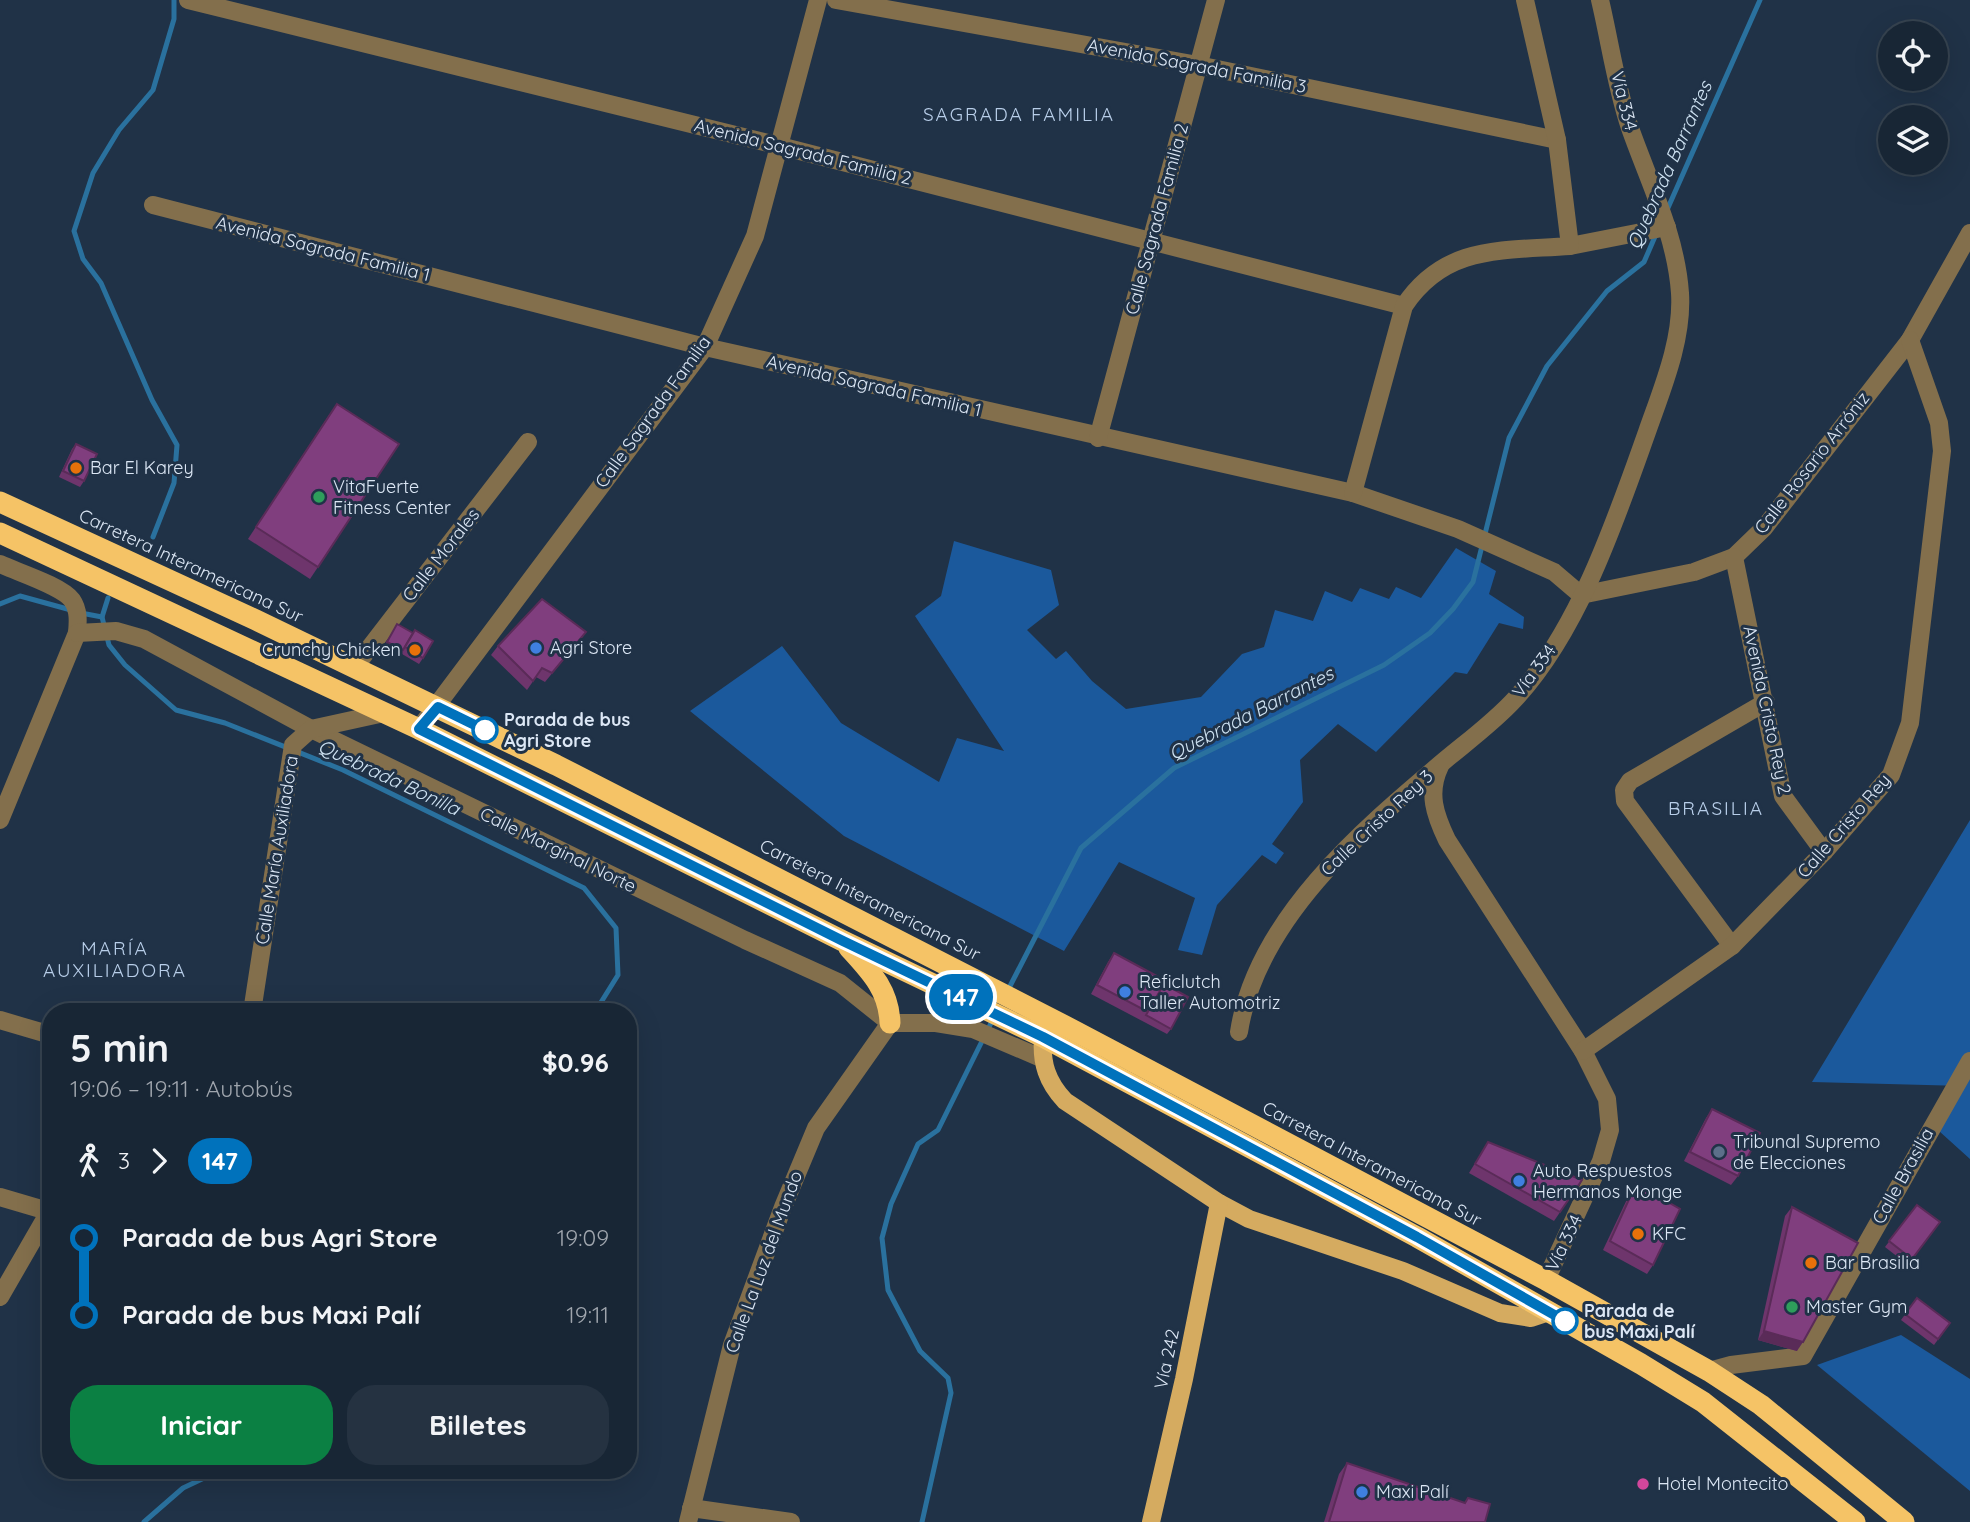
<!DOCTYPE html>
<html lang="es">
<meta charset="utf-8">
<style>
:root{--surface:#182635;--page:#253241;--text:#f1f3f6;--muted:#9fa5ad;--line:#364350;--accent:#0b8043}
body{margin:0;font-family:Quicksand,sans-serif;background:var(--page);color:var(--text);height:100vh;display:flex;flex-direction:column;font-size:26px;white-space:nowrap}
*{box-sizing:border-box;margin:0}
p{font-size:23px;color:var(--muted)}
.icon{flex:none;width:38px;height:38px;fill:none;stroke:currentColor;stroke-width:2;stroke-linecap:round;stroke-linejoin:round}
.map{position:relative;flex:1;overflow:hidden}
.drawer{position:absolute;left:42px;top:1003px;width:595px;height:476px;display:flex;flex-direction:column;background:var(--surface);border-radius:28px;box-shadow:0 7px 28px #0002,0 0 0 2px var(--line)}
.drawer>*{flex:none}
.badge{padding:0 14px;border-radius:23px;font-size:24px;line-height:46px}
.tools{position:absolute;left:1878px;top:21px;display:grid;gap:14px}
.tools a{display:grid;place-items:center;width:70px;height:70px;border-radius:50%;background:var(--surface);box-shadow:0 7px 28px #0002,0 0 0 2px var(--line);font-size:35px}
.map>.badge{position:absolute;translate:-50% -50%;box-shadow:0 0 0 4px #fff}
.legs{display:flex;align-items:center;gap:10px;height:77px;padding:0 28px;font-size:23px}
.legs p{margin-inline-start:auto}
.headline{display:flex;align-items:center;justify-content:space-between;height:119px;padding:0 28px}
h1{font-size:38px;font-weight:700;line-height:52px}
.primary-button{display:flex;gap:14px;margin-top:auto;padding:14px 28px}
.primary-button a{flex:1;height:80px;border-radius:28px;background:var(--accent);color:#fff;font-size:28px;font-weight:700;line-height:80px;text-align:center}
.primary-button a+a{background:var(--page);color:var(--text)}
ul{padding:0 28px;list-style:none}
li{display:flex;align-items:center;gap:24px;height:77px;font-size:26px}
li i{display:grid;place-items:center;width:10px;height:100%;margin:0 9px;background:currentColor}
li i::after{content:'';width:18px;height:18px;margin:-9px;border:5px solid;border-radius:50%;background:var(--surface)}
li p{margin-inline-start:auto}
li:first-child i{background:linear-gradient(#0000 50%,currentColor 0)}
li:last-child i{background:linear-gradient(currentColor 50%,#0000 0)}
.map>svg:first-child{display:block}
</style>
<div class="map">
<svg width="1970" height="1522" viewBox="0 0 1970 1522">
<rect width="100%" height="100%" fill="#203247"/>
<!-- forest -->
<g fill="#1b599c">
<path d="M954,541L1051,570L1059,605L1027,630L1056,659L1066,651L1092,681L1126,709L1201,697L1242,654L1264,647L1275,610L1313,621L1325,591L1352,602L1360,588L1389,599L1396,587L1421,598L1456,548L1496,571L1489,594L1524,617L1523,629L1499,623L1467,674L1455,672L1376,752L1338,724L1300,760L1303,802L1272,844L1284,853L1276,864L1262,855L1217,905L1202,955L1178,950L1195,898L1119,862L1064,951L844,836L690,711L782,646L841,723L939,782L957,738L1004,751L915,616L941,596Z"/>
<path d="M1970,820V1159L1939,1131L1964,1086L1812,1082Z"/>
<path d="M1901,1335L1970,1379V1491L1817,1365Z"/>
</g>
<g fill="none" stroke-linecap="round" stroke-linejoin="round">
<!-- stream -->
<g stroke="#2a719e" stroke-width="5">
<path d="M1667,210L1760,0"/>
<path d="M153,537L174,483L177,445L152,400L101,283L83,259L74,231L93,173L119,130L153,90L174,19V0"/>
<path d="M108,598L102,617L109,645L125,665L176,710L225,723L343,770L584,888L616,928L618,975L595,1012"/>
<path d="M0,604L20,596L71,610"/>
<path d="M81,613L102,617"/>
<path d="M1007,992L1081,848L1174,768L1384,665L1430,633L1453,609L1473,582L1509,438L1547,366L1607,291L1644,262L1657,232"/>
<path d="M144,1522L183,1488L221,1470"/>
<path d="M922,1522L951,1393L948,1378L920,1351L888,1290L882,1238L891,1204L918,1144L938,1130L993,1019"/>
</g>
<!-- minor -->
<g stroke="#836f4c" stroke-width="18">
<path d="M188,0L780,146L1404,306"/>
<path d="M836,0L1198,65L1557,140"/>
<path d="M153,205L705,347L1353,493L1458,529L1554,572L1581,595L1694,572L1734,557L1764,528L1910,340L1970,233"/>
<path d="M1570,246L1667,227"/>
<path d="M1098,438L1216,0"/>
<path d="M1353,493L1404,306C1445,244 1503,251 1570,246L1557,140L1525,0"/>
<path d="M1734,557L1783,796L1824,852"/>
<path d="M0,564C17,572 62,586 72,600C79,610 78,622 77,633L0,820"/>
<path d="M77,633L116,631L144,639L311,729L745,940L840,983L890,1023H936L973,1029L1041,1058"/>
<path d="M354,668L528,442"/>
<path d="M419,729L705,347L755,236L818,0"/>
<path d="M1440,766C1427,793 1435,815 1447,840L1583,1051L1607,1099L1610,1130L1601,1161L1546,1280"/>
<path d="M1732,946L1625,801L1624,790L1630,781L1766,702"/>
<path d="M252,1012L293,745L311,729L384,713"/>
<path d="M0,1020L51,1035"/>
<path d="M1239,1032C1256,920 1362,830 1444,761C1468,741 1494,722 1515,699C1579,630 1616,519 1647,432C1662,389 1683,340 1680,293C1676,235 1649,182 1630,128C1616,87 1610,42 1600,0"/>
<path d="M1583,1051L1732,946L1824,852L1891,775L1910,723L1942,451L1939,423L1910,340"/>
<path d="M0,1197L51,1212"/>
<path d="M0,1297L49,1212"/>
<path d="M1709,1371L1731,1365L1803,1356L1970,1061"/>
<path d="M691,1508L791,1522"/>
<path d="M688,1522L732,1345L783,1207L816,1128L890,1023"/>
</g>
<!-- major -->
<g stroke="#d5ab60" stroke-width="18">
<path d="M1052,1030L1043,1037C1041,1063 1047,1082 1065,1101L1219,1203L1249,1219L1403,1271L1500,1313L1531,1318L1549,1312"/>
<path d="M1151,1522L1184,1379L1219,1203"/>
</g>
<!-- highway -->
<g stroke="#f5c366" stroke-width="21">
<path d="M0,502L256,620L556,765L1073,1030L1546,1280L1709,1371L1761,1405L1904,1522"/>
<path d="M0,533L419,729L843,941L1043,1037L1417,1237L1641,1364L1703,1402L1855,1522"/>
<path d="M849,948C870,971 889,990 890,1023"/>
</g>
</g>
<!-- wall -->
<g fill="#6e356c">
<path d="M329,415L318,567L310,579L248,539Z"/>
<path d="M76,444L84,481L80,487L59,477L72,449Z"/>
<path d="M397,624L413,633L423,658L419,664L385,644Z"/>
<path d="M586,632L545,682L536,677L527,690L491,655L498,646Z"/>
<path d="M1114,953L1164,984L1171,1029L1167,1034L1091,994L1108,962Z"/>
<path d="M1712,1109L1738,1176L1731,1185L1684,1161L1706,1118Z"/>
<path d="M1488,1142L1582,1180L1554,1221L1469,1173Z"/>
<path d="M1636,1184L1653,1265L1647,1274L1603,1250L1630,1193Z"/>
<path d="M1917,1205L1940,1222L1908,1265L1885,1247Z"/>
<path d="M1792,1207L1797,1351L1758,1340L1785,1216Z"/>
<path d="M1917,1298L1950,1323L1934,1345L1901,1320Z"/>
<path d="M1347,1463L1464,1503L1468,1498L1485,1522H1324L1339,1474Z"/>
</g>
<!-- shaded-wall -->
<path fill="#5a2b58" d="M1764,1331L1803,1342L1797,1351L1758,1340Z"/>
<!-- building -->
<g fill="#803e7e" stroke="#5a2b58" stroke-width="2">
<path d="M337,404L399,444L318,567L256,527Z"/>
<path d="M76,444L97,454L84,481L63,471Z"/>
<path d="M542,599L586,632L552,673L542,668L533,681L498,646Z"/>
<path d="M397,624L413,633L403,650L387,642Z"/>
<path d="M415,630L433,641L423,658L405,647Z"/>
<path d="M1114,953L1166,981L1148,1012L1097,985Z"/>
<path d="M1164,984L1188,997L1171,1029L1146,1015Z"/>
<path d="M1712,1109L1760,1133L1738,1176L1690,1152Z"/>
<path d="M1488,1142L1582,1180L1560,1212L1475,1164Z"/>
<path d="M1636,1184L1680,1209L1653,1265L1610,1241Z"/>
<path d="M1917,1205L1940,1222L1912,1259L1889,1241Z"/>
<path d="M1792,1207L1858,1243L1803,1342L1764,1331Z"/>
<path d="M1917,1298L1950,1323L1938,1339L1905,1314Z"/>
<path d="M1347,1463L1465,1503L1468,1498L1490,1504L1485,1522H1329Z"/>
</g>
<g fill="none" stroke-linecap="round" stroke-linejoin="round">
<defs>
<path id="line-1" d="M485,730L438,707L419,729L843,941L1043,1037L1417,1237L1565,1321"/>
</defs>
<!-- line-1 casing -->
<use href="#line-1" stroke="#fff" stroke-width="16"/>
<!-- line-1 -->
<use href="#line-1" stroke="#0072bc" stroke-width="10"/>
</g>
<!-- markers -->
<g fill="#e8710a" stroke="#203247" stroke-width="2.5">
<circle cx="76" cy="468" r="7"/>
<circle cx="415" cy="650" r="7"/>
<circle cx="1638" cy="1234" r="7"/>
<circle cx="1811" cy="1263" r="7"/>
</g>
<g fill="#2e9e5b" stroke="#203247" stroke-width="2.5">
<circle cx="319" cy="497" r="7"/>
<circle cx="1792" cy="1307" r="7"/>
</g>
<g fill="#3f7fe0" stroke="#203247" stroke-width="2.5">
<circle cx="536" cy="648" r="7"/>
<circle cx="1125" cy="992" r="7"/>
<circle cx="1519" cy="1181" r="7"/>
<circle cx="1362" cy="1492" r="7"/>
</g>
<g fill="#fff" stroke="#0072bc" stroke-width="3.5">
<circle cx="485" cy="730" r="12"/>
<circle cx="1565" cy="1321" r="12"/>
</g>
<circle fill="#5c6f8a" stroke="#203247" stroke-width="2.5" cx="1719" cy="1152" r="7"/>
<circle fill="#d1479c" stroke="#203247" stroke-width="2.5" cx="1643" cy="1484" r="7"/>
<g text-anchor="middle" stroke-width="6" stroke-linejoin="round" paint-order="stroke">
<!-- street labels -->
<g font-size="18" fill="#dce7f5" stroke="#203247">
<text transform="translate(1197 66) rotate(11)" y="6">Avenida Sagrada Familia 3</text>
<text transform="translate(1624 101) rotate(76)" y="6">Vía 334</text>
<text transform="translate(803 152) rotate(14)" y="6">Avenida Sagrada Familia 2</text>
<text transform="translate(1157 219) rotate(-75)" y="6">Calle Sagrada Familia 2</text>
<text transform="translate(323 249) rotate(14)" y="6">Avenida Sagrada Familia 1</text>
<text transform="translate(874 386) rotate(13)" y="6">Avenida Sagrada Familia 1</text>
<text transform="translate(653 412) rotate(-54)" y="6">Calle Sagrada Familia</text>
<text transform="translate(1812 463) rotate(-52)" y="6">Calle Rosario Arróniz</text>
<text transform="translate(441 555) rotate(-52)" y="6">Calle Morales</text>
<text transform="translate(191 566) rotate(25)" y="6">Carretera Interamericana Sur</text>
<text transform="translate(1534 671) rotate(-54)" y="6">Vía 334</text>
<text transform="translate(1767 710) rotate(78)" y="6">Avenida Cristo Rey 2</text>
<text transform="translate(1377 823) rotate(-43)" y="6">Calle Cristo Rey 3</text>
<text transform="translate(1844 826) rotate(-49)" y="6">Calle Cristo Rey</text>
<text transform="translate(277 850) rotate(-81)" y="6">Calle María Auxiliadora</text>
<text transform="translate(558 850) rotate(26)" y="6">Calle Marginal Norte</text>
<text transform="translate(870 900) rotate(27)" y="6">Carretera Interamericana Sur</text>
<text transform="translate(1372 1164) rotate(28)" y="6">Carretera Interamericana Sur</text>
<text transform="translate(1903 1176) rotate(-61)" y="6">Calle Brasilia</text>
<text transform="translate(1564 1243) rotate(-64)" y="6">Vía 334</text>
<text transform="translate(764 1262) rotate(-70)" y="6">Calle La Luz del Mundo</text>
<text transform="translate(1167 1359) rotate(-78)" y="6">Vía 242</text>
</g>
<!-- poi labels -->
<g font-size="18" fill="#dce7f5" stroke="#203247" text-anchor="start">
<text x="90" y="474">Bar El Karey</text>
<text x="333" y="493">VitaFuerte<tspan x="333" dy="21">Fitness Center</tspan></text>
<text x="550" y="654">Agri Store</text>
<text x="401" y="656" text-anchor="end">Crunchy Chicken</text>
<text x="1139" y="988">Reficlutch<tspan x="1139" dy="21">Taller Automotriz</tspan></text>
<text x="1733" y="1148">Tribunal Supremo<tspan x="1733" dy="21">de Elecciones</tspan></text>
<text x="1533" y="1177">Auto Respuestos<tspan x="1533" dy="21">Hermanos Monge</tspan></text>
<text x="1652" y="1240">KFC</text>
<text x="1825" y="1269">Bar Brasilia</text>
<text x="1806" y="1313">Master Gym</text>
<text x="1657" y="1490">Hotel Montecito</text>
<text x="1376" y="1498">Maxi Palí</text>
</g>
<!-- stop labels -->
<g font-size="18" font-weight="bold" fill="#dce7f5" stroke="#203247" text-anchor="start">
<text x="504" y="726">Parada de bus<tspan x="504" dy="21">Agri Store</tspan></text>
<text x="1584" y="1317">Parada de<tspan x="1584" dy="21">bus Maxi Palí</tspan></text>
</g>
<!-- neighbourhood labels -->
<g font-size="19" letter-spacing="2" fill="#b8cee9" stroke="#203247">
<text x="1019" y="121">SAGRADA FAMILIA</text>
<text x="1716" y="815">BRASILIA</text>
<text x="115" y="955">MARÍA<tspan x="115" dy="22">AUXILIADORA</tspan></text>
</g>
<!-- water labels -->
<g font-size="19" font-style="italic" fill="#cfe3f3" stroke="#203247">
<text transform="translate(1669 165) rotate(-66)" y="7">Quebrada Barrantes</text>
<text transform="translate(1251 713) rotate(-27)" y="7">Quebrada Barrantes</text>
<text transform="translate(389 777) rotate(25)" y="7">Quebrada Bonilla</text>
</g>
</g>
</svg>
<div class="tools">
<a><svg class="icon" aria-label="locate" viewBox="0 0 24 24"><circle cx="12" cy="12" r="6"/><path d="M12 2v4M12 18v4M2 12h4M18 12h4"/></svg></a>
<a><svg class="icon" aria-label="layers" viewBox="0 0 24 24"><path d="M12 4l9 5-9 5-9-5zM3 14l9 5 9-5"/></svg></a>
</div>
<b class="badge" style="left:961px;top:997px;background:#0072bc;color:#fff">147</b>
<section class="drawer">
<div class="headline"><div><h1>5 min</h1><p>19:06 – 19:11 · Autobús</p></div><b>$0.96</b></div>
<div class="legs"><svg class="icon" aria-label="walk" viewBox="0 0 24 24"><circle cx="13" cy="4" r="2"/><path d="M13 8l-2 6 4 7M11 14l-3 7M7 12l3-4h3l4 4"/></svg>3<svg class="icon" aria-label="forward" viewBox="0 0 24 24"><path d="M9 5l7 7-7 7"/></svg><b class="badge" style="background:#0072bc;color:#fff">147</b></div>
<ul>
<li><i style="color:#0072bc"></i><b>Parada de bus Agri Store</b><p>19:09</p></li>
<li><i style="color:#0072bc"></i><b>Parada de bus Maxi Palí</b><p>19:11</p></li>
</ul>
<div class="primary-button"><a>Iniciar</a><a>Billetes</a></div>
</section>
</div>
